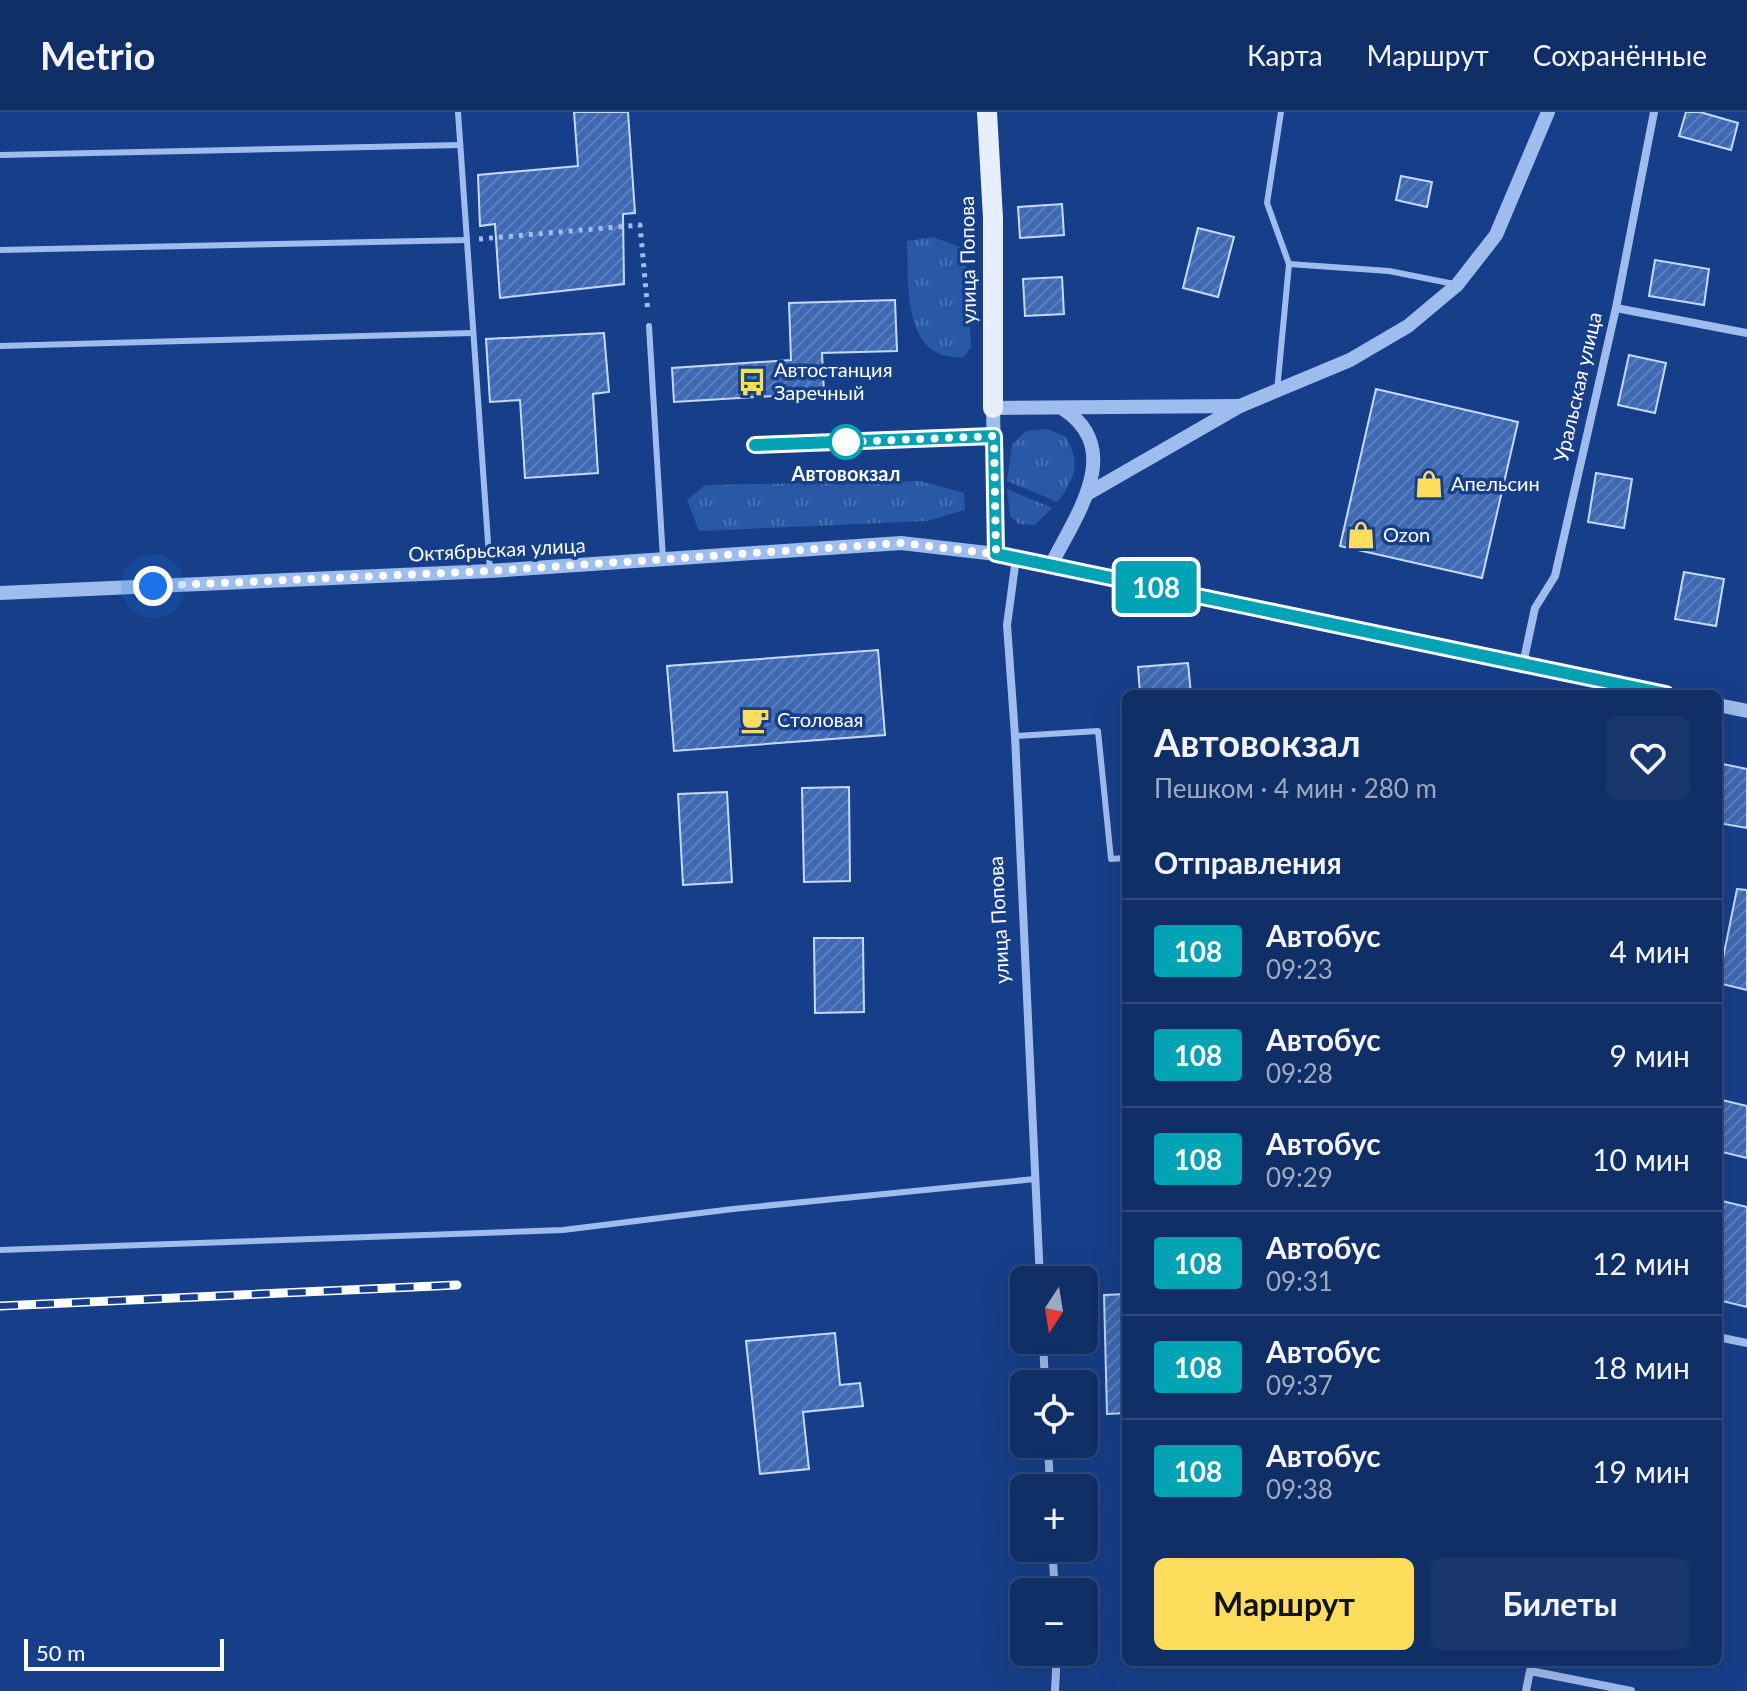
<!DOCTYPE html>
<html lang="ru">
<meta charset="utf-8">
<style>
:root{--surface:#112f67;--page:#1a376d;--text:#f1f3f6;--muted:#9ca9c0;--line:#304a7b;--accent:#ffdd5c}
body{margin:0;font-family:Lato,sans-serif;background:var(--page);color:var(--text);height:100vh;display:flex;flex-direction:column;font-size:30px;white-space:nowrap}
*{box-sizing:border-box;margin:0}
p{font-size:26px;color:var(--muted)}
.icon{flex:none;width:44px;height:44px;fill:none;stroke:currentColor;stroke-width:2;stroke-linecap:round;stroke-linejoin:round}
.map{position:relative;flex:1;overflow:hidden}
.sheet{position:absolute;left:1122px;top:578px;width:600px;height:976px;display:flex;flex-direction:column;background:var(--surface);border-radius:12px;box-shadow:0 8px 32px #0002,0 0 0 2px var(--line)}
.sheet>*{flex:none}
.badge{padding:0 16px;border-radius:6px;font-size:28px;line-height:52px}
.needle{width:52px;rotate:192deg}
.fabs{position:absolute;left:1010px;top:1154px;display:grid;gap:16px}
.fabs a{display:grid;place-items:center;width:88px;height:88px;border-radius:12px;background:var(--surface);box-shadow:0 8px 32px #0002,0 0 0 2px var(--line);font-size:40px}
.scale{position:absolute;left:24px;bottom:20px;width:200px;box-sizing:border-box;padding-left:8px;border:4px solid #fff;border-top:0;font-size:22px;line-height:28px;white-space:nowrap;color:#fff;-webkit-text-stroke:6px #173f89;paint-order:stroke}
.you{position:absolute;width:40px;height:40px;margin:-20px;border:6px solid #fff;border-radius:50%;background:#1a73e8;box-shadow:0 0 0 12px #1a73e833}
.map>.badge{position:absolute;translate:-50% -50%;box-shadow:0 0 0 4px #fff}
h2{padding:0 32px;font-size:30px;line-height:72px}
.round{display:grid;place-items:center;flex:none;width:84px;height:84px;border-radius:12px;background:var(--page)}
.summary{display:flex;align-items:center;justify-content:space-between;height:136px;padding:0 32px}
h1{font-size:38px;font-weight:700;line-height:60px}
.action{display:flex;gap:16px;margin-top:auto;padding:16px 32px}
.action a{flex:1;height:92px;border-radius:12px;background:var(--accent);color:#111;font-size:32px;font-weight:700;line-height:92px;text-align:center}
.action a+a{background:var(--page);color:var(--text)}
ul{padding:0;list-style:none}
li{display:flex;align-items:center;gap:24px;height:104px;padding:0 32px;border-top:2px solid var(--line)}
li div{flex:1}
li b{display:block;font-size:30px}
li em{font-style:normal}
li .badge{min-width:88px;font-weight:700;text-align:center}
header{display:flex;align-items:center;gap:48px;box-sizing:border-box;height:112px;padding:0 40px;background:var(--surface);border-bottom:2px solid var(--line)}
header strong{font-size:38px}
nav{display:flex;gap:44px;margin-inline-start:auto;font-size:28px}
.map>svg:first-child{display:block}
</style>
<header>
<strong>Metrio</strong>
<nav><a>Карта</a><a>Маршрут</a><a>Сохранённые</a></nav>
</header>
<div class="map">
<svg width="1747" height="1579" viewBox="0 0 1747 1579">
<defs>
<pattern id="grass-tufts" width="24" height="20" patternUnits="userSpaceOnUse" patternTransform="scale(2)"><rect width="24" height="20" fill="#2958a7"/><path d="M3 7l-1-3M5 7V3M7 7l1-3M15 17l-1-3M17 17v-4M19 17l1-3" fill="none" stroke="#4971b4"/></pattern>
<pattern id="building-hatch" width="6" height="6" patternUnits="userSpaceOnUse" patternTransform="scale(2)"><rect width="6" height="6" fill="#3f69b2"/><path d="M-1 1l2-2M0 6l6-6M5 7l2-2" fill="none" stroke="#5c80be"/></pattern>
</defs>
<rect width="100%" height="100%" fill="#173f89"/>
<!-- grass -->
<g fill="url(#grass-tufts)">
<path d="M933,125L960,135L966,147L971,235L964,245C901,250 909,171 907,129Z"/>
<path d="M1047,317L1065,324C1081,351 1076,364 1058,390L1007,369L1012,333L1026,319Z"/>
<path d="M920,369L964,381L965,398L927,409L699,419L687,388L705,373Z"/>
<path d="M1007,377L1052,396L1035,413L1019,412L1010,404Z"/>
</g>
<!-- building -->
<g fill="url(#building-hatch)" stroke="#c5d9fa" stroke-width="2">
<path d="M574,0H628L635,101L623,102L624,172L500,186L495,112L480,114L478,63L578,54Z"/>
<path d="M1686,0H1700L1738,11L1731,38L1679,24Z"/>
<path d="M1401,64L1432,70L1427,95L1396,88Z"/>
<path d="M1062,92L1064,123L1020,126L1018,95Z"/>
<path d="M1198,116L1234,125L1218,185L1183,176Z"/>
<path d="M1655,148L1709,157L1704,193L1649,184Z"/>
<path d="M1062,165L1064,202L1025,204L1023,167Z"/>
<path d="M895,188L897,239L822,241L824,281L674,290L672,256L791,248L789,191Z"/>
<path d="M604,221L609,280L593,282L598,361L525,366L520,288L490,290L486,227Z"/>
<path d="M1629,243L1666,251L1655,301L1618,293Z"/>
<path d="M1376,277L1518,310L1482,466L1340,434Z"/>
<path d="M1596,361L1632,367L1624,416L1588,410Z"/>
<path d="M1684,460L1724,467L1716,514L1675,507Z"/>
<path d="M878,538L885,623L674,639L667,554Z"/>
<path d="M1188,551L1191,582H1140L1138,555Z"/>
<path d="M1718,651L1747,657V716L1718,711Z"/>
<path d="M849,675L850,769L804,770L802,676Z"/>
<path d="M727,680L732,770L683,773L678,682Z"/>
<path d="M1737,777L1747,778V878L1718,871Z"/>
<path d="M814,826H863L864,900L815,901Z"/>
<path d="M1718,987L1747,994V1046L1718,1039Z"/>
<path d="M1718,1088L1747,1095V1195L1718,1188Z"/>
<path d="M1126,1182V1301L1107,1302L1104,1183Z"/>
<path d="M835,1221L840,1273L860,1271L863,1294L803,1300L809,1357L760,1362L746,1229Z"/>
</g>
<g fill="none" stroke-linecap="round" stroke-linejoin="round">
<!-- path -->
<path stroke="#9fbcee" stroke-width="5" stroke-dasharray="4 6" stroke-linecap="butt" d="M479,127L640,113L648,201"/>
<!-- service -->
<g stroke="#9fbcee" stroke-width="6">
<path d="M458,0L490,459"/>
<path d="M1281,0L1267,91L1289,152"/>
<path d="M0,43L460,33"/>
<path d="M0,138L467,128"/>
<path d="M649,214L663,447"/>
<path d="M0,234L473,221"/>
<path d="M1277,279L1289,152L1389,159L1454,172"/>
<path d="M755,333L994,324"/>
<path d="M1015,624L1098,619L1111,747L1126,746"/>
<path d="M0,1138L563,1118L733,1097L1035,1067"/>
</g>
<!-- minor -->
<g stroke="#9fbcee" stroke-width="8">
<path d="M1616,196L1747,221"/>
<path d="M1016,446L1007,513L1015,624L1040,1168"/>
<path d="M1523,552L1535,496L1555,464L1616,196L1654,0"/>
<path d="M1718,1225L1747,1231"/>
<path d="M1043,1228L1045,1272"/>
<path d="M1048,1332L1050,1376"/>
<path d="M1052,1436L1055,1480"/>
<path d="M1055,1579L1057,1540"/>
<path d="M1526,1579L1530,1559L1631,1579"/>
</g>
<!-- tertiary -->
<g stroke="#9fbcee" stroke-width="14">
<path d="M1240,294L993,296L996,442L1666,582"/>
<path d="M1087,382L1240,294L1350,248L1408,214L1457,173L1496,123L1548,0"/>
<path d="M1051,453C1076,403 1126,337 1062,296"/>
<path d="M0,481L490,459L901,431L996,442"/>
<path d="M1718,593L1747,599"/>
</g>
<!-- primary -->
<path stroke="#e6eeff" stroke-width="20" d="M987,0L993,106V296"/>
<defs>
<path id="rail" d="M0,1194L457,1173"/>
</defs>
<!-- rail casing -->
<use href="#rail" stroke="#fff" stroke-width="9"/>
<!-- rail -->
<use href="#rail" stroke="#173f89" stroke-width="6" stroke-dasharray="18" stroke-linecap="butt"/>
</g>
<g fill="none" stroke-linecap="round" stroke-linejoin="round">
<defs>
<path id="line" d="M755,333L994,324L996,442L1666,582"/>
</defs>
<!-- line casing -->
<use href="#line" stroke="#fff" stroke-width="18"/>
<!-- line -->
<use href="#line" stroke="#00a3b4" stroke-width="12"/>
<!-- walk -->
<path stroke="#fff" stroke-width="8" stroke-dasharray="0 14.4" d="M153,474L490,459L901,431L996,442L994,324L846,330"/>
</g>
<!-- icons -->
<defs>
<symbol id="bus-bare" viewBox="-9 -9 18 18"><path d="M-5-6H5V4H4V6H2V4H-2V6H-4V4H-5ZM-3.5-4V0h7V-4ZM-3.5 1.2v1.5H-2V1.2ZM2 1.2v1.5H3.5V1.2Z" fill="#ffdd5c" stroke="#173f89" stroke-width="2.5" paint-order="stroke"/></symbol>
<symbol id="shop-bare" viewBox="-9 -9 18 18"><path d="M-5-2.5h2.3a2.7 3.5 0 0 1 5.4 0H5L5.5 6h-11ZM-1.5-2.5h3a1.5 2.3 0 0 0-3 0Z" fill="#ffdd5c" stroke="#173f89" stroke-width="2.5" paint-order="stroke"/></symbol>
<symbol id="cafe-bare" viewBox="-9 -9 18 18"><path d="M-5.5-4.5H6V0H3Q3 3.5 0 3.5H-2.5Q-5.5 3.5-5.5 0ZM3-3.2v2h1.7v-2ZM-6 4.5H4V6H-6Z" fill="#ffdd5c" stroke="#173f89" stroke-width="2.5" paint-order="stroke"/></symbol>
</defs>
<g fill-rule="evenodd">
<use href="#bus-bare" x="732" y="250" width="40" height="40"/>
<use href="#shop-bare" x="1409" y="352" width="40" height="40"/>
<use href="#shop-bare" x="1341" y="403" width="40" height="40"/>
<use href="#cafe-bare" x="735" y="588" width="40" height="40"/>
</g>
<!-- markers -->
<circle fill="#fff" stroke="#00a3b4" stroke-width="4" cx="846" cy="330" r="16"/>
<g text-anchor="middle" stroke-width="7" stroke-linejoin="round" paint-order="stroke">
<!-- street labels -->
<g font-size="20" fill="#fff" stroke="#173f89">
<text transform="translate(968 148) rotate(-91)" y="7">улица Попова</text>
<text transform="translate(1578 275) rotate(-77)" y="7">Уральская улица</text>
<text transform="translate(497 438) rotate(-3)" y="7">Октябрьская улица</text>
<text transform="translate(999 808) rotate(-93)" y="7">улица Попова</text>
</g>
<!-- poi labels -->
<g font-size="20" fill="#fff" stroke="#173f89" text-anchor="start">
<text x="774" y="265">Автостанция<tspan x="774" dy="23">Заречный</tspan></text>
<text x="1451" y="379">Апельсин</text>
<text x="1383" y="430">Ozon</text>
<text x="777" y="615">Столовая</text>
</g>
<!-- stop labels -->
<g font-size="20" font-weight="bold" fill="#fff" stroke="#173f89">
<text x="846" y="369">Автовокзал</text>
</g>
</g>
</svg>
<div class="fabs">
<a><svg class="needle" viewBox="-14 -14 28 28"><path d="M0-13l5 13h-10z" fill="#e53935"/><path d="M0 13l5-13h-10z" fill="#9ca9c0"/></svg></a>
<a><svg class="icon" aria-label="locate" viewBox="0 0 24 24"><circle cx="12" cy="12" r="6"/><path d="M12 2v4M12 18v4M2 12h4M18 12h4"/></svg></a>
<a>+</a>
<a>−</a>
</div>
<div class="scale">50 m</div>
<div class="you" style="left:153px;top:474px"></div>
<b class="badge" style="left:1156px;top:475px;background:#00a3b4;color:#fff">108</b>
<section class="sheet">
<div class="summary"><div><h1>Автовокзал</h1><p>Пешком · 4 мин · 280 m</p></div><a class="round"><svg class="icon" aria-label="heart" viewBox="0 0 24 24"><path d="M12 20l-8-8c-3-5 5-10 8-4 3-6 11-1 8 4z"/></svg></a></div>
<h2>Отправления</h2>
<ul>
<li><span class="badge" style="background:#00a3b4;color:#fff">108</span><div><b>Автобус</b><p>09:23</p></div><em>4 мин</em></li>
<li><span class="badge" style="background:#00a3b4;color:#fff">108</span><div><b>Автобус</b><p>09:28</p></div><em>9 мин</em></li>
<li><span class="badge" style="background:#00a3b4;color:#fff">108</span><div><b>Автобус</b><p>09:29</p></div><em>10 мин</em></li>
<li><span class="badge" style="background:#00a3b4;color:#fff">108</span><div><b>Автобус</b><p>09:31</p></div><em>12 мин</em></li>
<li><span class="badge" style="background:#00a3b4;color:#fff">108</span><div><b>Автобус</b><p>09:37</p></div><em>18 мин</em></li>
<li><span class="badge" style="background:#00a3b4;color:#fff">108</span><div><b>Автобус</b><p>09:38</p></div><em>19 мин</em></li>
</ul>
<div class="action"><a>Маршрут</a><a>Билеты</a></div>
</section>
</div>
